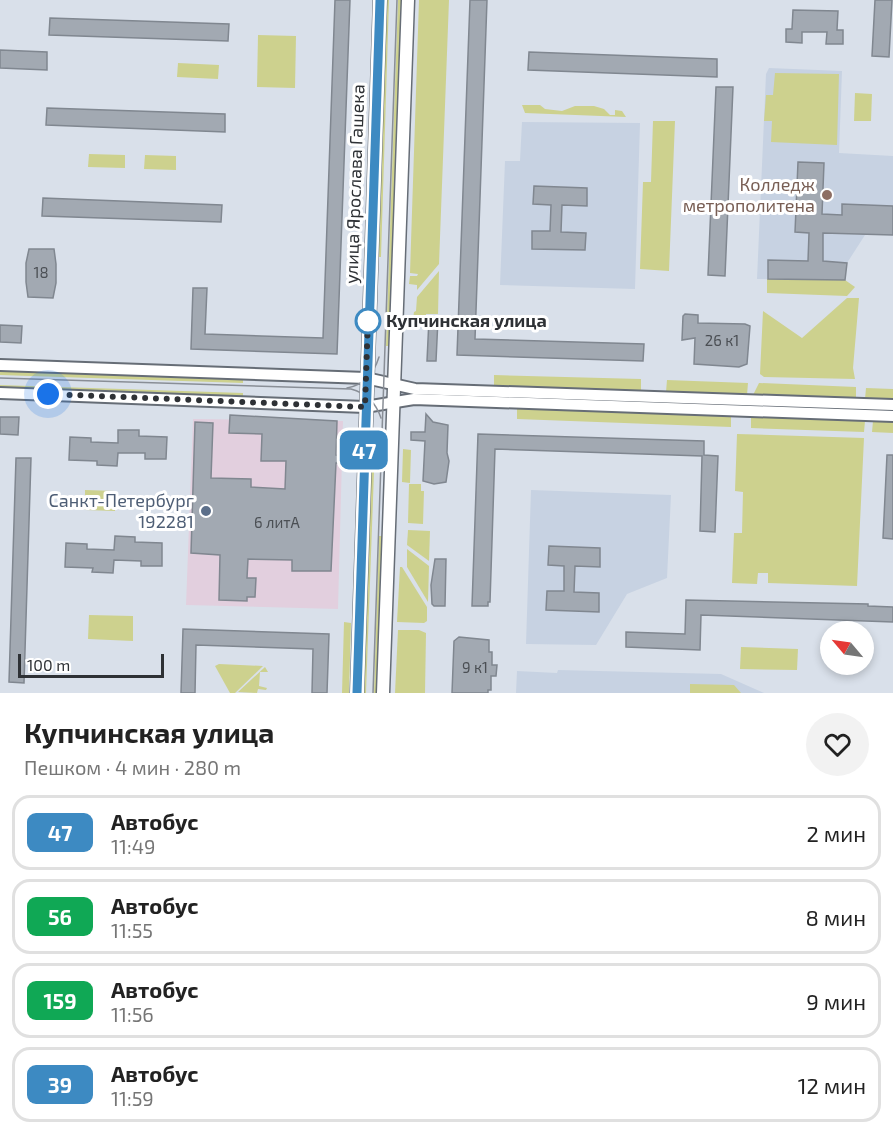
<!DOCTYPE html>
<html lang="ru">
<meta charset="utf-8">
<style>
:root{--surface:#fff;--page:#f2f2f2;--text:#222;--muted:#767676;--line:#e0e0e0}
body{margin:0;font-family:"Exo 2",sans-serif;background:var(--page);color:var(--text);height:100vh;display:flex;flex-direction:column;font-size:22px;white-space:nowrap}
*{box-sizing:border-box;margin:0}
p{font-size:20px;color:var(--muted)}
.icon{flex:none;width:33px;height:33px;fill:none;stroke:currentColor;stroke-width:2;stroke-linecap:round;stroke-linejoin:round}
.map{position:relative;height:693px;overflow:hidden}
.panel{display:flex;flex-direction:column;background:var(--surface);flex:1}
.panel>*{flex:none}
.badge{padding:0 12px;border-radius:9px;font-size:21px;line-height:39px}
.needle{width:39px;rotate:299deg}
.buttons{position:absolute;left:820px;top:621px;display:grid;gap:12px}
.buttons a{display:grid;place-items:center;width:54px;height:54px;border-radius:50%;background:var(--surface);box-shadow:0 3px 9px #0003;font-size:30px}
.scale{position:absolute;left:18px;bottom:15px;width:146px;box-sizing:border-box;padding-left:6px;border:3px solid #2e3135;border-top:0;font-size:16px;line-height:21px;white-space:nowrap;color:#2e3135;-webkit-text-stroke:4px #fff;paint-order:stroke}
.you{position:absolute;width:30px;height:30px;margin:-15px;border:4px solid #fff;border-radius:50%;background:#1a73e8;box-shadow:0 0 0 9px #1a73e833}
.map>.badge{position:absolute;translate:-50% -50%;box-shadow:0 0 0 3px #fff}
.round{display:grid;place-items:center;flex:none;width:63px;height:63px;border-radius:32px;background:var(--page)}
.headline{display:flex;align-items:center;justify-content:space-between;height:102px;padding:0 24px}
h1{font-size:28px;font-weight:700;line-height:45px}
ul{padding:0;list-style:none}
li{display:flex;align-items:center;gap:18px;height:75px;margin:0 12px 9px;padding:0 12px;border:3px solid var(--line);border-radius:18px}
li div{flex:1}
li b{display:block;font-size:22px}
li em{font-style:normal}
li .badge{min-width:66px;font-weight:700;text-align:center}
.map>svg:first-child{display:block}
</style>
<div class="map">
<svg width="893" height="693" viewBox="0 0 893 693">
<rect width="100%" height="100%" fill="#d9e0ea"/>
<!-- commercial -->
<path fill="#e2cfde" d="M193,419L343,421L338,609L186,605Z"/>
<!-- built -->
<g fill="#c7d2e2">
<path d="M769,68L842,71L839,153L893,156V235H865L847,263L845,280L757,279L766,74Z"/>
<path d="M522,122L640,123L635,289L500,285L505,161H520Z"/>
<path d="M531,490L671,495L667,578L627,594L596,645L526,644Z"/>
<path d="M558,670L721,674L764,693H516L517,671L557,673Z"/>
</g>
<!-- green -->
<g fill="#cdd18e">
<path d="M386,0H389L381,257H377Z"/>
<path d="M398,0H402L390,346H386Z"/>
<path d="M419,0H449L439,264L417,290V285L409,284L410,276H417L418,274L410,273Z"/>
<path d="M258,35L296,36L295,88L257,87Z"/>
<path d="M178,63L219,65L218,79L177,77Z"/>
<path d="M775,73L839,74L837,145L771,142L772,121H764L766,95H773Z"/>
<path d="M855,93L872,94L871,121H854Z"/>
<path d="M522,105H540L545,109L562,111L575,106H594L604,109L610,115H615V110L622,111L626,117L525,113Z"/>
<path d="M653,121H675L669,271L640,269L643,182H651Z"/>
<path d="M89,154L125,155V168L88,167Z"/>
<path d="M145,155L176,156V170L144,169Z"/>
<path d="M439,271L438,314H426V326H412L414,312L416,311L417,297Z"/>
<path d="M767,279L845,280L855,287L847,296L767,293Z"/>
<path d="M847,298H859L853,368L855,379L764,377L760,374L763,311L802,338Z"/>
<path d="M0,371L243,380V383L0,375Z"/>
<path d="M494,375L641,379V391L494,387Z"/>
<path d="M667,380L748,383L747,395L666,392Z"/>
<path d="M759,383L856,387V399L753,395Z"/>
<path d="M0,385L243,393V397L0,388Z"/>
<path d="M866,388L893,389V400L865,399Z"/>
<path d="M517,408L731,415V427L517,419Z"/>
<path d="M751,416L865,421L864,432L751,428Z"/>
<path d="M873,421H893V433L872,432Z"/>
<path d="M737,434L864,438L857,586L768,583V573H758L757,584L732,583L734,533H742L743,492L735,491Z"/>
<path d="M371,443L375,444L366,693H362Z"/>
<path d="M403,449L411,450L410,483L402,482Z"/>
<path d="M409,484H421V491H424L423,524L408,523Z"/>
<path d="M85,490L115,491V511L85,510Z"/>
<path d="M408,530L430,531L429,561L407,545Z"/>
<path d="M379,536H382L377,693H374Z"/>
<path d="M407,549L429,566L428,602L407,567Z"/>
<path d="M400,567H402L427,607V621L424,623L397,622Z"/>
<path d="M89,615L133,616V641L88,639Z"/>
<path d="M344,622L351,623L349,693H342Z"/>
<path d="M398,630H419L426,633L425,693H395Z"/>
<path d="M741,647L798,649L797,670L740,669Z"/>
<path d="M219,664L263,666L235,693H230L215,666Z"/>
<path d="M265,667L268,672H260L259,686L267,688L266,690L258,689L257,693L238,692Z"/>
<path d="M690,684L734,685L741,693H690Z"/>
</g>
<!-- building -->
<g fill="#a2a9b2" stroke="#808790" stroke-width="1.5">
<path d="M335,0H350L337,354L191,349L193,288H207L205,334L323,338Z"/>
<path d="M470,0H487L475,339L644,344L643,361L457,355Z"/>
<path d="M875,0H892L889,57L872,56Z"/>
<path d="M793,10L838,11L837,30H843V44H826L827,32H802V43L786,42V29H792Z"/>
<path d="M50,18L229,24L228,41L49,35Z"/>
<path d="M0,50L47,52V70L0,68Z"/>
<path d="M529,52L717,59V77L528,70Z"/>
<path d="M716,87H733L725,276L708,275Z"/>
<path d="M47,108L225,114V132L46,125Z"/>
<path d="M798,162L824,163L822,214L842,215V204L893,206V235L823,233V261L847,263L845,280L768,279V260L808,261L809,233L795,232Z"/>
<path d="M534,186L587,188V206L562,205L561,232L586,233L585,250L532,249V231H550L551,205L533,204Z"/>
<path d="M43,198L222,205L221,222L42,216Z"/>
<path d="M29,249H54L56,264V283L53,298L28,297L26,282V263Z"/>
<path d="M685,314L698,315V323L745,324L750,326L747,364L739,367L694,364L695,338L682,340L683,316Z"/>
<path d="M429,319H438L436,361H427Z"/>
<path d="M0,325L22,326L21,343L0,342Z"/>
<path d="M426,414L433,422L448,425L447,453L449,461L446,482L434,484L423,481L425,441L411,440V432H425Z"/>
<path d="M230,415L337,421L336,455L352,456V463H336L331,571H292V560L248,559L247,578H256L255,597H247V601L219,600L220,555L191,553L195,422L213,423L211,478L251,479V487L285,489L286,461H261L262,434L229,433Z"/>
<path d="M0,417H19L18,435L0,434Z"/>
<path d="M118,430H139V436L167,437L166,459H145V453H118L117,466L97,465V461L69,460L70,437L91,438V442L118,443Z"/>
<path d="M478,434L704,441V455L718,456L715,532L700,531L702,456L495,449L490,602H488V606H472Z"/>
<path d="M887,455H893V539L883,538Z"/>
<path d="M16,458H31L24,683L9,682Z"/>
<path d="M115,536L135,537V542L162,543V566H141V561L114,560L113,573L92,572L93,568L65,567L66,543L87,544V549L114,550Z"/>
<path d="M549,546L600,548V567L575,566L574,592L599,593V612L546,610L547,591H564V566L548,565Z"/>
<path d="M435,559H446L445,606H434L432,604L431,585Z"/>
<path d="M686,600L868,604V606L893,607V622L701,615L700,650L626,647V632L685,634Z"/>
<path d="M183,629L329,634L327,693H312L313,649L196,645L195,693H181Z"/>
<path d="M459,637L489,640V652H492V665H497L496,676H491V690H488V693H452L454,641Z"/>
</g>
<g fill="none" stroke-linecap="round" stroke-linejoin="round">
<defs>
<g id="minor">
<path d="M0,365L366,378L415,389L893,405"/>
<path d="M0,393L365,407L414,399L893,416"/>
</g>
<g id="tertiary">
<path d="M357,693L380,0"/>
<path d="M383,693L408,0"/>
</g>
</defs>
<!-- minor casing -->
<use href="#minor" stroke="#666d76" stroke-width="14"/>
<!-- tertiary casing -->
<use href="#tertiary" stroke="#666d76" stroke-width="15"/>
<!-- minor -->
<use href="#minor" stroke="#fff" stroke-width="10"/>
<!-- tertiary -->
<use href="#tertiary" stroke="#fff" stroke-width="12"/>
<!-- tram -->
<g stroke="#898e96" stroke-width="1.5">
<path d="M0,378L351,389C366,393 376,403 381,418"/>
<path d="M347,388C364,385 374,373 379,357"/>
<path d="M373,693L397,0"/>
</g>
</g>
<g fill="none" stroke-linecap="round" stroke-linejoin="round">
<defs>
<path id="line" d="M357,693L380,0"/>
</defs>
<!-- line casing -->
<use href="#line" stroke="#fff" stroke-width="14"/>
<!-- line -->
<use href="#line" stroke="#3d8ac2" stroke-width="9"/>
<!-- walk -->
<path stroke="#2e3135" stroke-width="6" stroke-dasharray="0 10.8" d="M48,394L365,407L368,318V321"/>
</g>
<!-- markers -->
<circle fill="#8d6e63" stroke="#fff" stroke-width="2" cx="827" cy="195" r="6"/>
<circle fill="#fff" stroke="#3d8ac2" stroke-width="3" cx="368" cy="321" r="12"/>
<circle fill="#5c6f8a" stroke="#fff" stroke-width="2" cx="206" cy="511" r="6"/>
<g text-anchor="middle" stroke-width="6" stroke-linejoin="round" paint-order="stroke">
<!-- number labels -->
<g font-size="15" fill="#4b4f54">
<text x="41" y="278">18</text>
<text x="722" y="346">26 к1</text>
<text x="277" y="528">6 литА</text>
<text x="475" y="673">9 к1</text>
</g>
<!-- street labels -->
<g font-size="18" fill="#2e3135" stroke="#fff">
<text transform="translate(355 184) rotate(-88)" y="6">улица Ярослава Гашека</text>
</g>
<!-- education labels -->
<g font-size="18" fill="#785e54" stroke="#fff" text-anchor="end">
<text x="815" y="191">Колледж<tspan x="815" dy="21">метрополитена</tspan></text>
</g>
<!-- stop labels -->
<g font-size="18" font-weight="bold" fill="#2e3135" stroke="#fff" text-anchor="start">
<text x="386" y="327">Купчинская улица</text>
</g>
<!-- service labels -->
<g font-size="18" fill="#4e5e75" stroke="#fff" text-anchor="end">
<text x="194" y="507">Санкт-Петербург<tspan x="194" dy="21">192281</tspan></text>
</g>
</g>
</svg>
<div class="buttons">
<a><svg class="needle" viewBox="-14 -14 28 28"><path d="M0-13l5 13h-10z" fill="#e53935"/><path d="M0 13l5-13h-10z" fill="#767676"/></svg></a>
</div>
<div class="scale">100 m</div>
<div class="you" style="left:48px;top:394px"></div>
<b class="badge" style="left:364px;top:450px;background:#3d8ac2;color:#fff">47</b>
</div>
<section class="panel">
<div class="headline"><div><h1>Купчинская улица</h1><p>Пешком · 4 мин · 280 m</p></div><a class="round"><svg class="icon" aria-label="heart" viewBox="0 0 24 24"><path d="M12 20l-8-8c-3-5 5-10 8-4 3-6 11-1 8 4z"/></svg></a></div>
<ul>
<li><span class="badge" style="background:#3d8ac2;color:#fff">47</span><div><b>Автобус</b><p>11:49</p></div><em>2 мин</em></li>
<li><span class="badge" style="background:#10a855;color:#fff">56</span><div><b>Автобус</b><p>11:55</p></div><em>8 мин</em></li>
<li><span class="badge" style="background:#10a855;color:#fff">159</span><div><b>Автобус</b><p>11:56</p></div><em>9 мин</em></li>
<li><span class="badge" style="background:#3d8ac2;color:#fff">39</span><div><b>Автобус</b><p>11:59</p></div><em>12 мин</em></li>
</ul>
</section>
